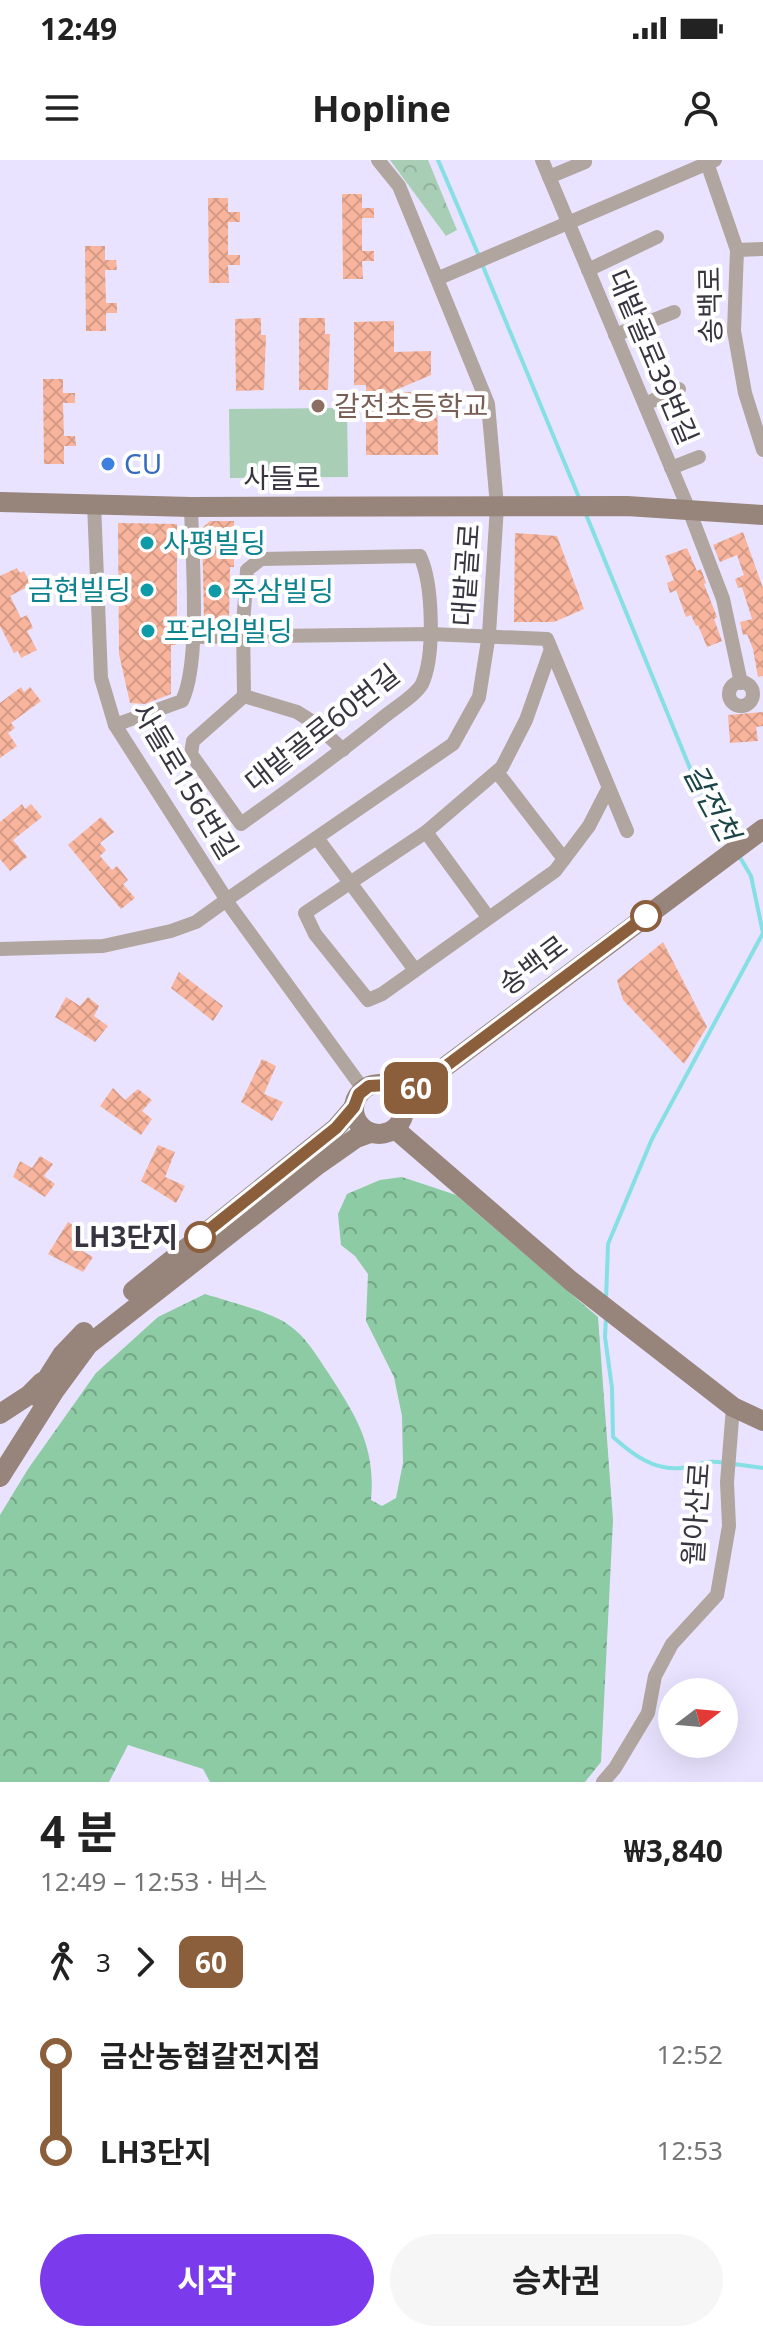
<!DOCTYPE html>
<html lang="ko">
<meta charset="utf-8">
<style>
:root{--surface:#fff;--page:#f6f6f6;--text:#222;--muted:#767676;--accent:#7c3aed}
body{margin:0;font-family:"Noto Sans","Noto Sans KR",sans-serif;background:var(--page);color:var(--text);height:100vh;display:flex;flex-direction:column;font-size:30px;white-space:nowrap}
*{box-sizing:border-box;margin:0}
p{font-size:26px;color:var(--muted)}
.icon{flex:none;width:44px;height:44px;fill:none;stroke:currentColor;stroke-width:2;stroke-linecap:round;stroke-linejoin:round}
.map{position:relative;height:1622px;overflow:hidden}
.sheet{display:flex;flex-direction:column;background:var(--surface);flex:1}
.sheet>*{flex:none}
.badge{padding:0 16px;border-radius:12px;font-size:28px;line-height:52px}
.needle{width:52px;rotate:74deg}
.controls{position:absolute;left:658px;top:1518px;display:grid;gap:16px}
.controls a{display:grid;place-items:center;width:80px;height:80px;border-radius:50%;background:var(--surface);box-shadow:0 8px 32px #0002;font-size:40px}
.map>.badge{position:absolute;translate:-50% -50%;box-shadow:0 0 0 4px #fff}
.legs{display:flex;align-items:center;gap:12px;height:88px;padding:0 40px;font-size:26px}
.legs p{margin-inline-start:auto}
.summary{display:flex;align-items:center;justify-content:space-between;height:136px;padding:0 40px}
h1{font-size:44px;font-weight:700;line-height:60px}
.action{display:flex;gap:16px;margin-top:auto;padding:16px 40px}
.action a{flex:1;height:92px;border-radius:48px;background:var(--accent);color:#fff;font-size:32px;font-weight:700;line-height:92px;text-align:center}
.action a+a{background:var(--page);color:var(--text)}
ul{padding:0 40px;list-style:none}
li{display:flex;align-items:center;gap:28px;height:96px;font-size:30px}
li i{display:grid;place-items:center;width:12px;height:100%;margin:0 10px;background:currentColor}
li i::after{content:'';width:20px;height:20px;margin:-10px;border:6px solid;border-radius:50%;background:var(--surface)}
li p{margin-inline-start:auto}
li:first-child i{background:linear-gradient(#0000 50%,currentColor 0)}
li:last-child i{background:linear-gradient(currentColor 50%,#0000 0)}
.status{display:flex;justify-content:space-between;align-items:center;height:56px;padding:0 40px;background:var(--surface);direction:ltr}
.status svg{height:22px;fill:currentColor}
header{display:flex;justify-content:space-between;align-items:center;height:104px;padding:0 40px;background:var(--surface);font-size:36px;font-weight:700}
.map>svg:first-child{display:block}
</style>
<div class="status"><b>12:49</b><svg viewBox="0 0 49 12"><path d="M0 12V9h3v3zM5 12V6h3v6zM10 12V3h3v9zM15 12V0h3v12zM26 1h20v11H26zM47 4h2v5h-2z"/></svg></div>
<header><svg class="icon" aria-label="menu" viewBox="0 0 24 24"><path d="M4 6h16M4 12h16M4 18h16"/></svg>Hopline<svg class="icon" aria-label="person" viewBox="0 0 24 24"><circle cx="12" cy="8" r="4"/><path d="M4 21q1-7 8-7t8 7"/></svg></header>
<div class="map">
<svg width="763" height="1622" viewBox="0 0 763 1622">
<defs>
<pattern id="forest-crowns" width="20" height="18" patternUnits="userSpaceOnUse" patternTransform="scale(2)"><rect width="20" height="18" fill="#8ccba3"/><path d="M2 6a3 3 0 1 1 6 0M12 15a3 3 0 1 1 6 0" fill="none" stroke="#73a686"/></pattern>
<pattern id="park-crowns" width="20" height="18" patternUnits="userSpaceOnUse" patternTransform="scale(2)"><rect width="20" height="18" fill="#a8cfb5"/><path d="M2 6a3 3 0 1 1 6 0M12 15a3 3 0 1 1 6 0" fill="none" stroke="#91b29d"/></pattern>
<pattern id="building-cross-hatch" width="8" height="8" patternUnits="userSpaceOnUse" patternTransform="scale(2)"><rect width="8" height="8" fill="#f8b49c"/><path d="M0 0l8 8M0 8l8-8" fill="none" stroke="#d59b87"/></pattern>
</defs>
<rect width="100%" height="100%" fill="#e9e3ff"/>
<!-- forest -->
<path fill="url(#forest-crowns)" d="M402,1017L456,1035L598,1157L613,1360L601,1602L585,1622H210L203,1609L128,1585L109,1622H0V1355L28,1309L96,1213L158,1157L205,1134C227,1141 267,1151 286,1163C306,1176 316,1195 329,1214C356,1256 376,1287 371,1340L382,1346L396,1338L403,1303L402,1256L394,1217L366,1161L368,1114L355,1096L341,1085L338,1054L347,1034L380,1020Z"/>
<!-- park -->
<path fill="url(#park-crowns)" d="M390,0H428L457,70L446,76Z"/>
<!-- pitch -->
<path fill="#a8cfb5" d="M347,248L348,317L230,318L229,249Z"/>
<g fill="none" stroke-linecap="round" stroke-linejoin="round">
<!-- stream -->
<g stroke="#85dfe5" stroke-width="4">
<path d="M438,0L479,96"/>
<path d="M482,104L580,340"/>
<path d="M585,352L694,618L732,683"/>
<path d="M606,1140L608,1084L652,979L763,773L751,716L738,694"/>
<path d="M606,1157L605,1177L612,1228L613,1277C632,1294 654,1311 681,1308C701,1306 701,1299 725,1303"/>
<path d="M734,1304L763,1308"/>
</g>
</g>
<!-- building -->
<g fill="url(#building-cross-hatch)">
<path d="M342,34H362V48H374V58H362V91H374V101H362L363,119H343Z"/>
<path d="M208,38H228V52H240V62H228V95H240V105H228L229,123H209Z"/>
<path d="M85,86H105V100H116L117,110H105L106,143H117V153H106V171H86Z"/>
<path d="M261,158V175H266L264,230L236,231L235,159Z"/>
<path d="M299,158H325V174H330L328,230H299Z"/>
<path d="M394,161V192L431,191V215L391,232H437L438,295H366V225H354V162Z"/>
<path d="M43,219H63V233H75V243H63L64,276H75L76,286H64V304H44Z"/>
<path d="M210,361H234V407H230L229,463H209L204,458L202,368Z"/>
<path d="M118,363L177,364V458L176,485H171V534L145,544L130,543L119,494Z"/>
<path d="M743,372L763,428V516L758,517L753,489L747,474L743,475L740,462L752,459L742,427L738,428L735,419L744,415L737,395L720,402L713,385Z"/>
<path d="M515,373L557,376L584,449L554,462H514Z"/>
<path d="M687,388L697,411L701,409L706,423L704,424L717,457L714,459L722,481L707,487L698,465L696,466L691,455L686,457L676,430L670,433L667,423L674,420L665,396Z"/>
<path d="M17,408L20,413L24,411L31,425L10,436L21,458L27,455L33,468L27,471L37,490L21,498L18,491L14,493L0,466V416Z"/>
<path d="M21,527L24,532L30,527L41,541L11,563L15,568L8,573L17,586L0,598V543Z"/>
<path d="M763,552V566L756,567L758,581L730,583L728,555Z"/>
<path d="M22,644L25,649L31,644L42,657L13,680L27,697L10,711L0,699V662Z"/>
<path d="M101,657L114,672L100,683L106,690L100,696L112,710L117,706L128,720L123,724L135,738L121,749L68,685Z"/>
<path d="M663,782L707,867L684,904L623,840L617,820Z"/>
<path d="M179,812L223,846L213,861L171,828Z"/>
<path d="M66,837L80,846L88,837L99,846L94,856L108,866L95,882L55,857Z"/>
<path d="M262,899L276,906L264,934L283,942L272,961L241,942Z"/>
<path d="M113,928L125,940L138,929L152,940L142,951L152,959L141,975L100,946Z"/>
<path d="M158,985L175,992L165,1017L185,1026L176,1043L141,1021Z"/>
<path d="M40,996L53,1004L44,1016L55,1024L45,1037L13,1017L20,1001L32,1008Z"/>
<path d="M68,1062L83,1072L75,1087L93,1097L83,1112L48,1094Z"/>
</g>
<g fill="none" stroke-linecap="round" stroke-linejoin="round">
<!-- street -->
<g stroke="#b1a59f" stroke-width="14">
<path d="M542,0L689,350L723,439L741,523"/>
<path d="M706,0L737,90L734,171L745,233L763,290"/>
<path d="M549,17L585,2"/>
<path d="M737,90L763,89"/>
<path d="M588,110L657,77"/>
<path d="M439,118L715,0"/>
<path d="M615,175L674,152"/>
<path d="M645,244L679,229"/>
<path d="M671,308L699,297"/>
<path d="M94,343L101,518L115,565L223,734"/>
<path d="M420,396C433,424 435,496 422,524C415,536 396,547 385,556C338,594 290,629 241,664L191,594L193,581L244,536L243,465L247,410L261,399Z"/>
<path d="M193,477L430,474L547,479L627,671"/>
<path d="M551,489L526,560L502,607L426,672L305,753L315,774L368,840L382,834L555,711L589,666L608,629"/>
<circle cx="741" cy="534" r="12"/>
<path d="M244,536L297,552L316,564L343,590"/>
<path d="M115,565L182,541C201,503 192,393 191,347"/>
<path d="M497,612L564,699"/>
<path d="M426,672L488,757"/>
<path d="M317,678L415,810"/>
<path d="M232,736L453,584L479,537L489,474L497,346L488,244L399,26L378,0"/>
<path d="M230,746L363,929"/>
<path d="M0,789L103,786L171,771L196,762L221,744"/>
<path d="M603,1622L615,1608L648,1553L655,1516L672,1484L717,1435L729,1366L727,1322L733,1247"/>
</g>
<!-- secondary -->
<g stroke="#97847b" stroke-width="20">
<path d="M0,342L191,347L627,346L763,355"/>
<circle cx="379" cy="949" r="25"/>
<path d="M402,939L763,669"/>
<path d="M395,969L571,1121L733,1247L763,1261"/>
<path d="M133,1131L336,968L354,947"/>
<path d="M36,1236L62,1195L84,1172"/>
<path d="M0,1254L29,1235L42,1222"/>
<path d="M0,1317L55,1230L88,1185L319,1004L356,978L370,973"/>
</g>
</g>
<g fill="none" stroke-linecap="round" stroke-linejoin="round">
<defs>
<path id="line-1" d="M200,1077L336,968L354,947L359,934L369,926L388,925L402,939L646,756"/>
</defs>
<!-- line-1 casing -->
<use href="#line-1" stroke="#fff" stroke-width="18"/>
<!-- line-1 -->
<use href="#line-1" stroke="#8b5e3c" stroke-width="12"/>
</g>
<!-- markers -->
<circle fill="#8d6e63" stroke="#fff" stroke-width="3" cx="318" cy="246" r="8"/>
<circle fill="#3f7fe0" stroke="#fff" stroke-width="3" cx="108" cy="304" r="8"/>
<g fill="#0f9aa8" stroke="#fff" stroke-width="3">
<circle cx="147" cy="383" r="8"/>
<circle cx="147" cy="430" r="8"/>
<circle cx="215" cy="431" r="8"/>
<circle cx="148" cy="471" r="8"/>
</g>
<g fill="#fff" stroke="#8b5e3c" stroke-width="4">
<circle cx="646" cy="756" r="14"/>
<circle cx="200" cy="1077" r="14"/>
</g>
<g text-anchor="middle" stroke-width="8" stroke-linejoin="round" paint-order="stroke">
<!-- street labels -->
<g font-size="28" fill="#383540" stroke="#fff">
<text transform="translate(710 145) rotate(-91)" y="10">송백로</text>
<text transform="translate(653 197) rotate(67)" y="10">대밭골로39번길</text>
<text x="282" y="328">사들로</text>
<text transform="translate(466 415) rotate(-86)" y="10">대밭골로</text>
<text transform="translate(322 568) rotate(-38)" y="10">대밭골로60번길</text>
<text transform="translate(185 621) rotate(59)" y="10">사들로156번길</text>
<text transform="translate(533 805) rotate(-37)" y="10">송백로</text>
<text transform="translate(696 1354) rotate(-86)" y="10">월아산로</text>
</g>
<!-- education labels -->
<g font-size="28" fill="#785e54" stroke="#fff" text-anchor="start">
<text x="334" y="256">갈전초등학교</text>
</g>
<!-- shop labels -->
<g font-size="28" fill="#366cbe" stroke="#fff" text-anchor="start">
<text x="124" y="314">CU</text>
</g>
<!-- culture labels -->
<g font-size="28" fill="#0d838f" stroke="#fff" text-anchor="start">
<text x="163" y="393">사평빌딩</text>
<text x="131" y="440" text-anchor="end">금현빌딩</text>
<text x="231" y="441">주삼빌딩</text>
<text x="164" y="481">프라임빌딩</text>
</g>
<!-- stop labels -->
<g font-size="28" font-weight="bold" fill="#383540" stroke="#fff" text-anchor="end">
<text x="178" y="1087">LH3단지</text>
</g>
<!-- water labels -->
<g font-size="30" font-style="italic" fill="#1a4447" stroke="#fff">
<text transform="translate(711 643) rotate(62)" y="10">갈전천</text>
</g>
</g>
</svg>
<div class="controls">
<a><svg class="needle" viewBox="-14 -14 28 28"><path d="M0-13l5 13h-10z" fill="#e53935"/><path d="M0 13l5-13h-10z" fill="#767676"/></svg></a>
</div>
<b class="badge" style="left:416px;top:928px;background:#8b5e3c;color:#fff">60</b>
</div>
<section class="sheet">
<div class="summary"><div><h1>4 분</h1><p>12:49 – 12:53 · 버스</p></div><b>₩3,840</b></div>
<div class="legs"><svg class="icon" aria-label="walk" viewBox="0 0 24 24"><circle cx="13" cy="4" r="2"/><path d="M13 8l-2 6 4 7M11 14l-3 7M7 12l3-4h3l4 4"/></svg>3<svg class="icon" aria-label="forward" viewBox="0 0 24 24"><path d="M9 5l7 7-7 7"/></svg><b class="badge" style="background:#8b5e3c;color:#fff">60</b></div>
<ul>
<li><i style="color:#8b5e3c"></i><b>금산농협갈전지점</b><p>12:52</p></li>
<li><i style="color:#8b5e3c"></i><b>LH3단지</b><p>12:53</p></li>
</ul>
<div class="action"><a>시작</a><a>승차권</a></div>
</section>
